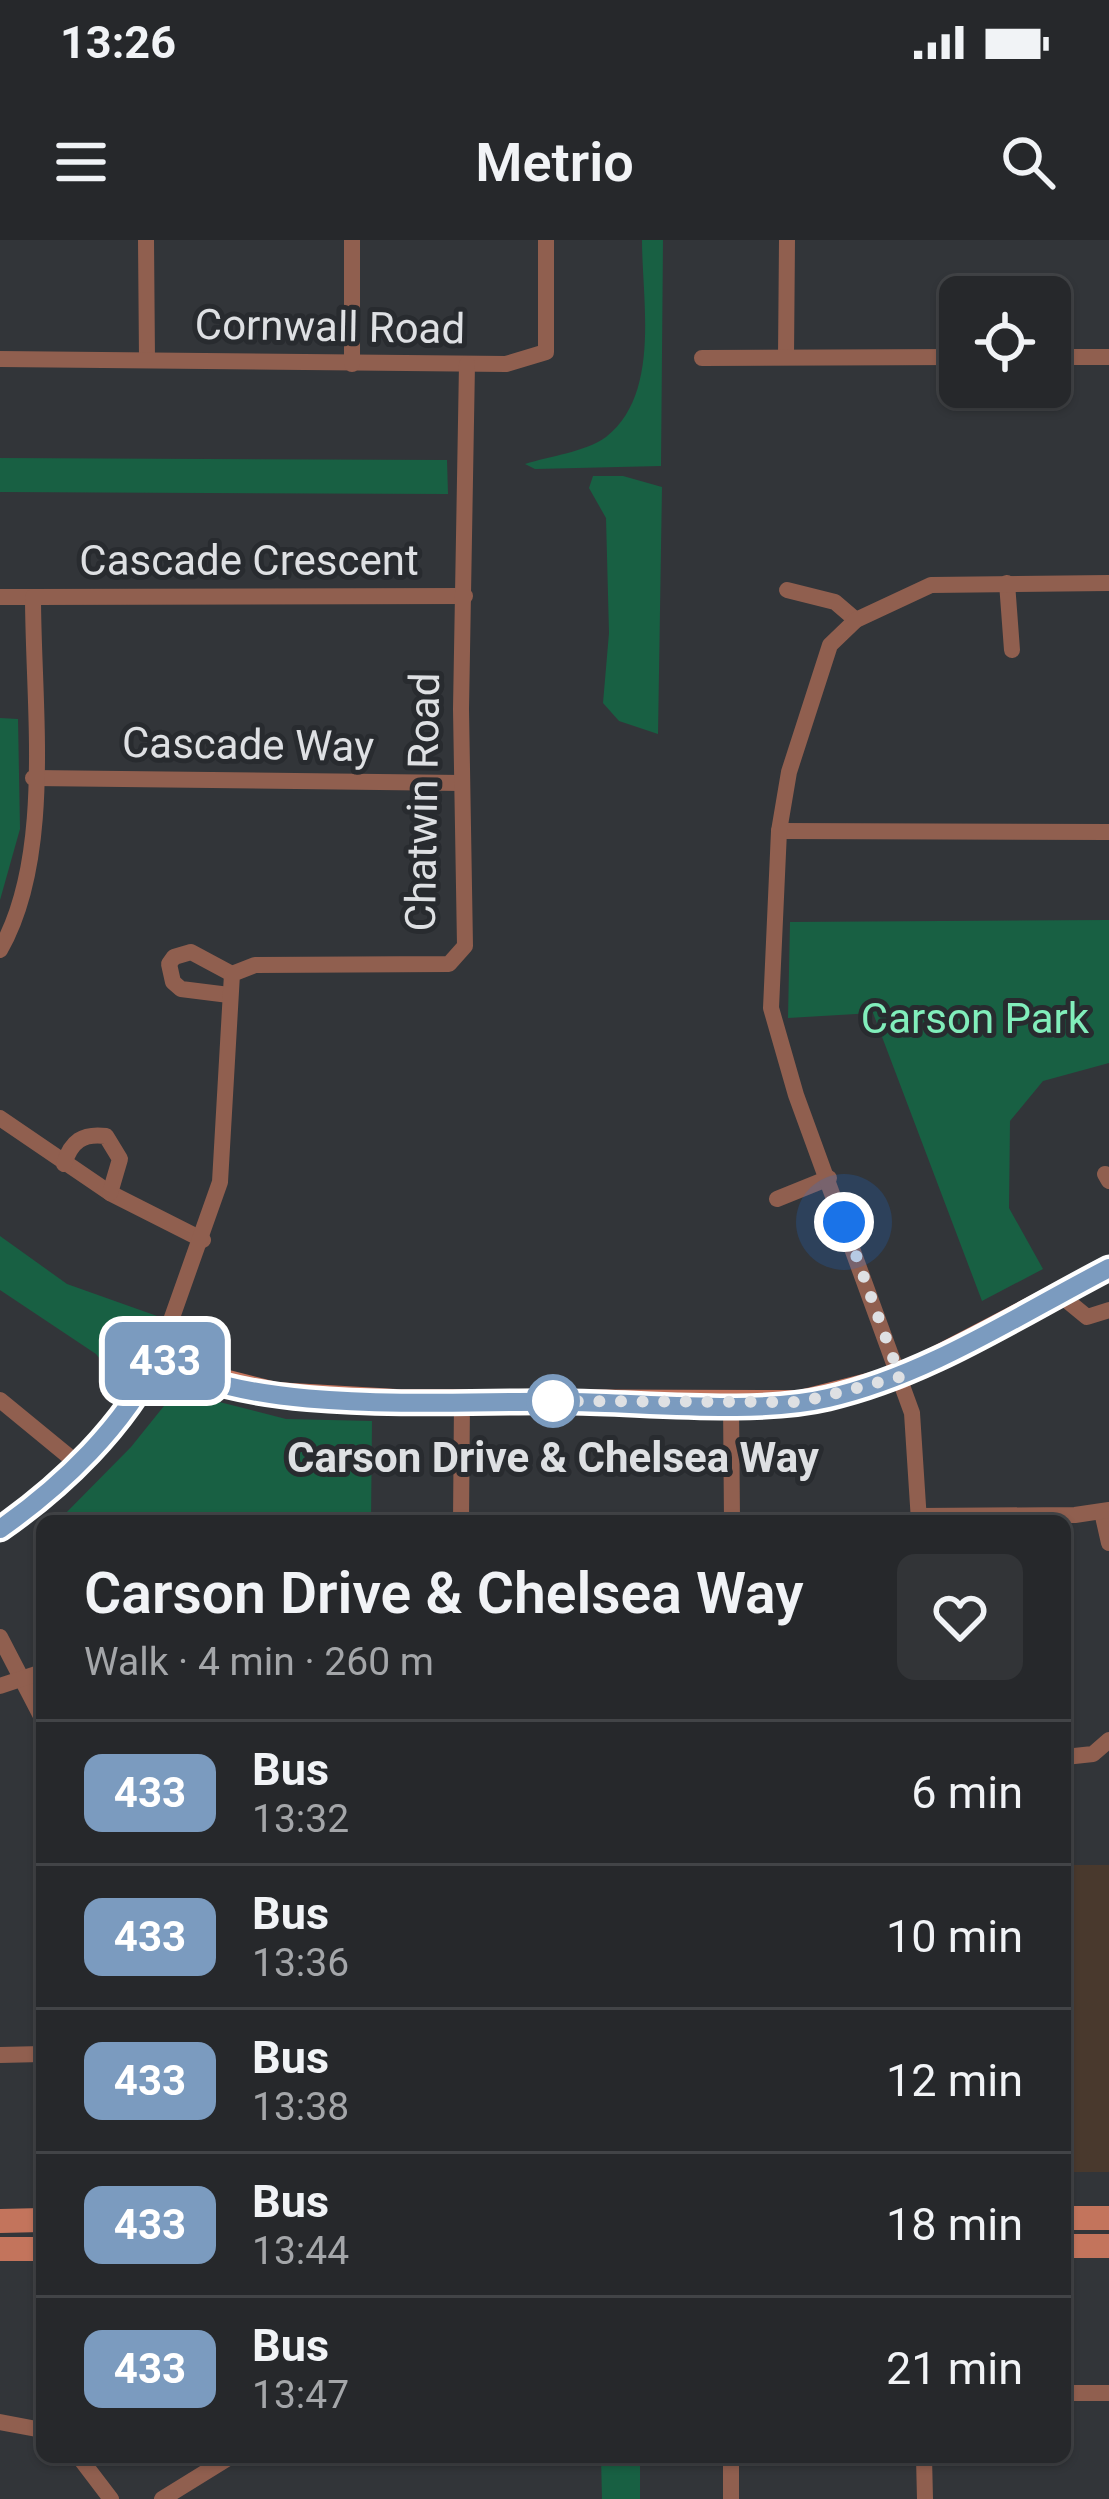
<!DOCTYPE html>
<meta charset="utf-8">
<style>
:root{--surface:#26282b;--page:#323437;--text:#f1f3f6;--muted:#a4a6a9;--line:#424447}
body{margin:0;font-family:Roboto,sans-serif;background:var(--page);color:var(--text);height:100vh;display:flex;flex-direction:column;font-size:45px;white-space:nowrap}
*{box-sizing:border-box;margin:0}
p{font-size:39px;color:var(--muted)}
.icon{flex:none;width:66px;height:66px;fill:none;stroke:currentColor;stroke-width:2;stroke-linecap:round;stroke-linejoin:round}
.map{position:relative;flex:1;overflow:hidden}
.side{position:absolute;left:36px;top:1275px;width:1035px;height:948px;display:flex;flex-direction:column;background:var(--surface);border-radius:18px;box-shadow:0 3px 9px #0004,0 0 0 3px var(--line)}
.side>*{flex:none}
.badge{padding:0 24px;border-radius:18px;font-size:42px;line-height:78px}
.tools{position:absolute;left:939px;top:36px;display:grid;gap:24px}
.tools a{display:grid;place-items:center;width:132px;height:132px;border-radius:18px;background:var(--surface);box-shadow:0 3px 9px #0004,0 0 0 3px var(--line);font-size:60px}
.you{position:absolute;width:60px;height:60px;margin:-30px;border:9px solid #fff;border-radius:50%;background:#1a73e8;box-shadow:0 0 0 18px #1a73e833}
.map>.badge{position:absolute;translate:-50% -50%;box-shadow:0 0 0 6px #fff}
.round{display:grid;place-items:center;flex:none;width:126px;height:126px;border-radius:18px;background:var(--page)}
.overview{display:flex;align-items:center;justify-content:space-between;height:204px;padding:0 48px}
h1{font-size:57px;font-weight:600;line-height:90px}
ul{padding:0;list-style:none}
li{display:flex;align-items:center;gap:36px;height:144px;padding:0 48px;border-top:3px solid var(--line)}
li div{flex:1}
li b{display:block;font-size:45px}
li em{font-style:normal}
li .badge{min-width:132px;font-weight:700;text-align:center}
.status{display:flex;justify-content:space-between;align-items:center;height:84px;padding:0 60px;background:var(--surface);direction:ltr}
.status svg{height:33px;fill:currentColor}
header{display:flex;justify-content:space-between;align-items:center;height:156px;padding:0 48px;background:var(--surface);font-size:54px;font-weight:600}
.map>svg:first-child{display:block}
</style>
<div class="status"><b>13:26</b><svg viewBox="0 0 49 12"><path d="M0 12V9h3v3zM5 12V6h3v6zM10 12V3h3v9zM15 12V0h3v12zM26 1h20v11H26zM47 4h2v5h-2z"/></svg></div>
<header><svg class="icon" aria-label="menu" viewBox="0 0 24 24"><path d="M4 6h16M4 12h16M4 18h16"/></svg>Metrio<svg class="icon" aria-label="search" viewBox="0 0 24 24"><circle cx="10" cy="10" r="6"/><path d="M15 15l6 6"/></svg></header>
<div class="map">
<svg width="1109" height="2259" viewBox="0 0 1109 2259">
<rect width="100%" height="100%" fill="#323539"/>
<!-- commercial -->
<rect fill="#49392d" x="1065" y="1625" width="44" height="307"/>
<!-- green -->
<g fill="#186043">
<path d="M642,0H663L661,226L535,229L525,224C550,216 585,212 606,197C661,154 642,61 642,0Z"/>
<path d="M0,218L447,220L448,254L0,252Z"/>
<path d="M593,236H623L662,247L658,494L619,481L603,463L609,393L606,278L589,248Z"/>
<path d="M0,478L18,479L20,589L0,660Z"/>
<path d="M1109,680V823L1043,841L1010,881L1009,968L1043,1029L982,1061L873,773L788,778L790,682Z"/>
<path d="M0,996L67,1044L157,1076L113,1136L96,1114L0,1050Z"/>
<path d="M176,1151L286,1179L372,1181L371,1281H58L131,1207Z"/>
<path d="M601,2217H640V2259H602Z"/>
</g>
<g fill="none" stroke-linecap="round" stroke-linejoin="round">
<!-- street -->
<g stroke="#905f4f" stroke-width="16">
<path d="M146,0L147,119"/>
<path d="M786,117L787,0"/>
<path d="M1050,117H1109"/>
<path d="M702,118L960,117"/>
<path d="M0,119L506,124L546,112V0"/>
<path d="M352,124V0"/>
<path d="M1007,343L1012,410"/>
<path d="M787,350L835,362L856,380"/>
<path d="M0,357H33"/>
<path d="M33,538L462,543"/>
<path d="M779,591L1109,592"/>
<path d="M0,710C54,616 33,465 33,357L465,356"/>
<path d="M229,755L181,749L173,742L169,724L174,717L191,712L232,734"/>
<path d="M0,878L110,953L203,1000"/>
<path d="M64,924C71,901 83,893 106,896L120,919L110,953"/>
<path d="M1105,934L1109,941"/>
<path d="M777,959L829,938"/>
<path d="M1059,1054L1087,1077L1109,1070"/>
<path d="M158,1117L220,942L232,734L255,725L449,724L465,706L461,469L467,124"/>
<path d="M0,1160L78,1224"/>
<path d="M731,1163L732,1281"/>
<path d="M1102,1272L1109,1303"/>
<path d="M919,1276L1075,1275L1109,1270"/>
<path d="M461,1281L462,1161"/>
<path d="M919,1281L912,1173L796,855L771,768L779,591L789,532L830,405L856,380L931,345L1109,343"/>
<path d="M0,1397L42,1478"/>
<path d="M0,1446L42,1432"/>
<path d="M1065,1517L1093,1514L1109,1500"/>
<path d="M0,1815L42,1814"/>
<path d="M1065,2153H1109"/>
<path d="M0,2182L42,2190"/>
<path d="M79,2217L111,2259"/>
<path d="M924,2217L925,2259"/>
<path d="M162,2259L230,2217"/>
<path d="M731,2259V2217"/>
</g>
<!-- secondary -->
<g stroke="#c3745c" stroke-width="24">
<path d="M0,1289C63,1245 124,1186 158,1117L176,1129L275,1154L396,1161L801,1162L900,1137L1109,1028"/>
<path d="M1065,1978H1109"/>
<path d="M0,1981L42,1980"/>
<path d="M1065,2006H1109"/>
<path d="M0,2009H42"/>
</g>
</g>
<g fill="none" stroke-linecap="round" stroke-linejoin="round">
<defs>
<path id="line" d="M0,1289C63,1245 124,1186 158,1117C246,1179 464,1159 572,1162C647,1163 756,1175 828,1158C928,1135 1018,1075 1109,1028"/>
</defs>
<!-- line casing -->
<use href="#line" stroke="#fff" stroke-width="27"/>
<!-- line -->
<use href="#line" stroke="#7b9bbf" stroke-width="18"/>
<!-- walk -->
<path stroke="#dee0e3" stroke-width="12" stroke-dasharray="0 21.6" d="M553,1161H533L801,1162L900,1137L844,982"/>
</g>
<!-- markers -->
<circle fill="#fff" stroke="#7b9bbf" stroke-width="6" cx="553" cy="1161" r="24"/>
<g text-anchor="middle" stroke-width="10" stroke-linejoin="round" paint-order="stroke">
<!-- street labels -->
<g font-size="42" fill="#dee0e3" stroke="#282b2f">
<text transform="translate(330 86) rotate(1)" y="15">Cornwall Road</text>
<text x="249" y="335">Cascade Crescent</text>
<text transform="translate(248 504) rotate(1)" y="15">Cascade Way</text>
<text transform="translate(422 562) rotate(-89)" y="15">Chatwin Road</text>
</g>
<!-- park labels -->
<g font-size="42" fill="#81eebb" stroke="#282b2f">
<text x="975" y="793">Carson Park</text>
</g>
<!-- stop labels -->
<g font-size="42" font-weight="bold" fill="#dee0e3" stroke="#282b2f">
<text x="553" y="1232">Carson Drive &amp; Chelsea Way</text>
</g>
</g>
</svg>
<div class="tools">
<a><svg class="icon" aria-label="locate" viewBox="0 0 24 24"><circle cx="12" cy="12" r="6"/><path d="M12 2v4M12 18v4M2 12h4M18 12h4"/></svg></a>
</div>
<div class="you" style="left:844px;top:982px"></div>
<b class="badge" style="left:165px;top:1121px;background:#7b9bbf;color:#fff">433</b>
<section class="side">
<div class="overview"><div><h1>Carson Drive &amp; Chelsea Way</h1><p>Walk · 4 min · 260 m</p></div><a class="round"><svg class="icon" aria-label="heart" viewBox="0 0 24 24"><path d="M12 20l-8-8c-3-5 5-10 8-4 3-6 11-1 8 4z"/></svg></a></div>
<ul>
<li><span class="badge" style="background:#7b9bbf;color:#fff">433</span><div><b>Bus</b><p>13:32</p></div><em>6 min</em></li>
<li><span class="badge" style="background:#7b9bbf;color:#fff">433</span><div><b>Bus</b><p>13:36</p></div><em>10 min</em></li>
<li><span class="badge" style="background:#7b9bbf;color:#fff">433</span><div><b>Bus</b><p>13:38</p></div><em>12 min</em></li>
<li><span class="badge" style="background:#7b9bbf;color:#fff">433</span><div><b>Bus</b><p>13:44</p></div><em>18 min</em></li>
<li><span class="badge" style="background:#7b9bbf;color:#fff">433</span><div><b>Bus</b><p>13:47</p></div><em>21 min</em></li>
</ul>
</section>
</div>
